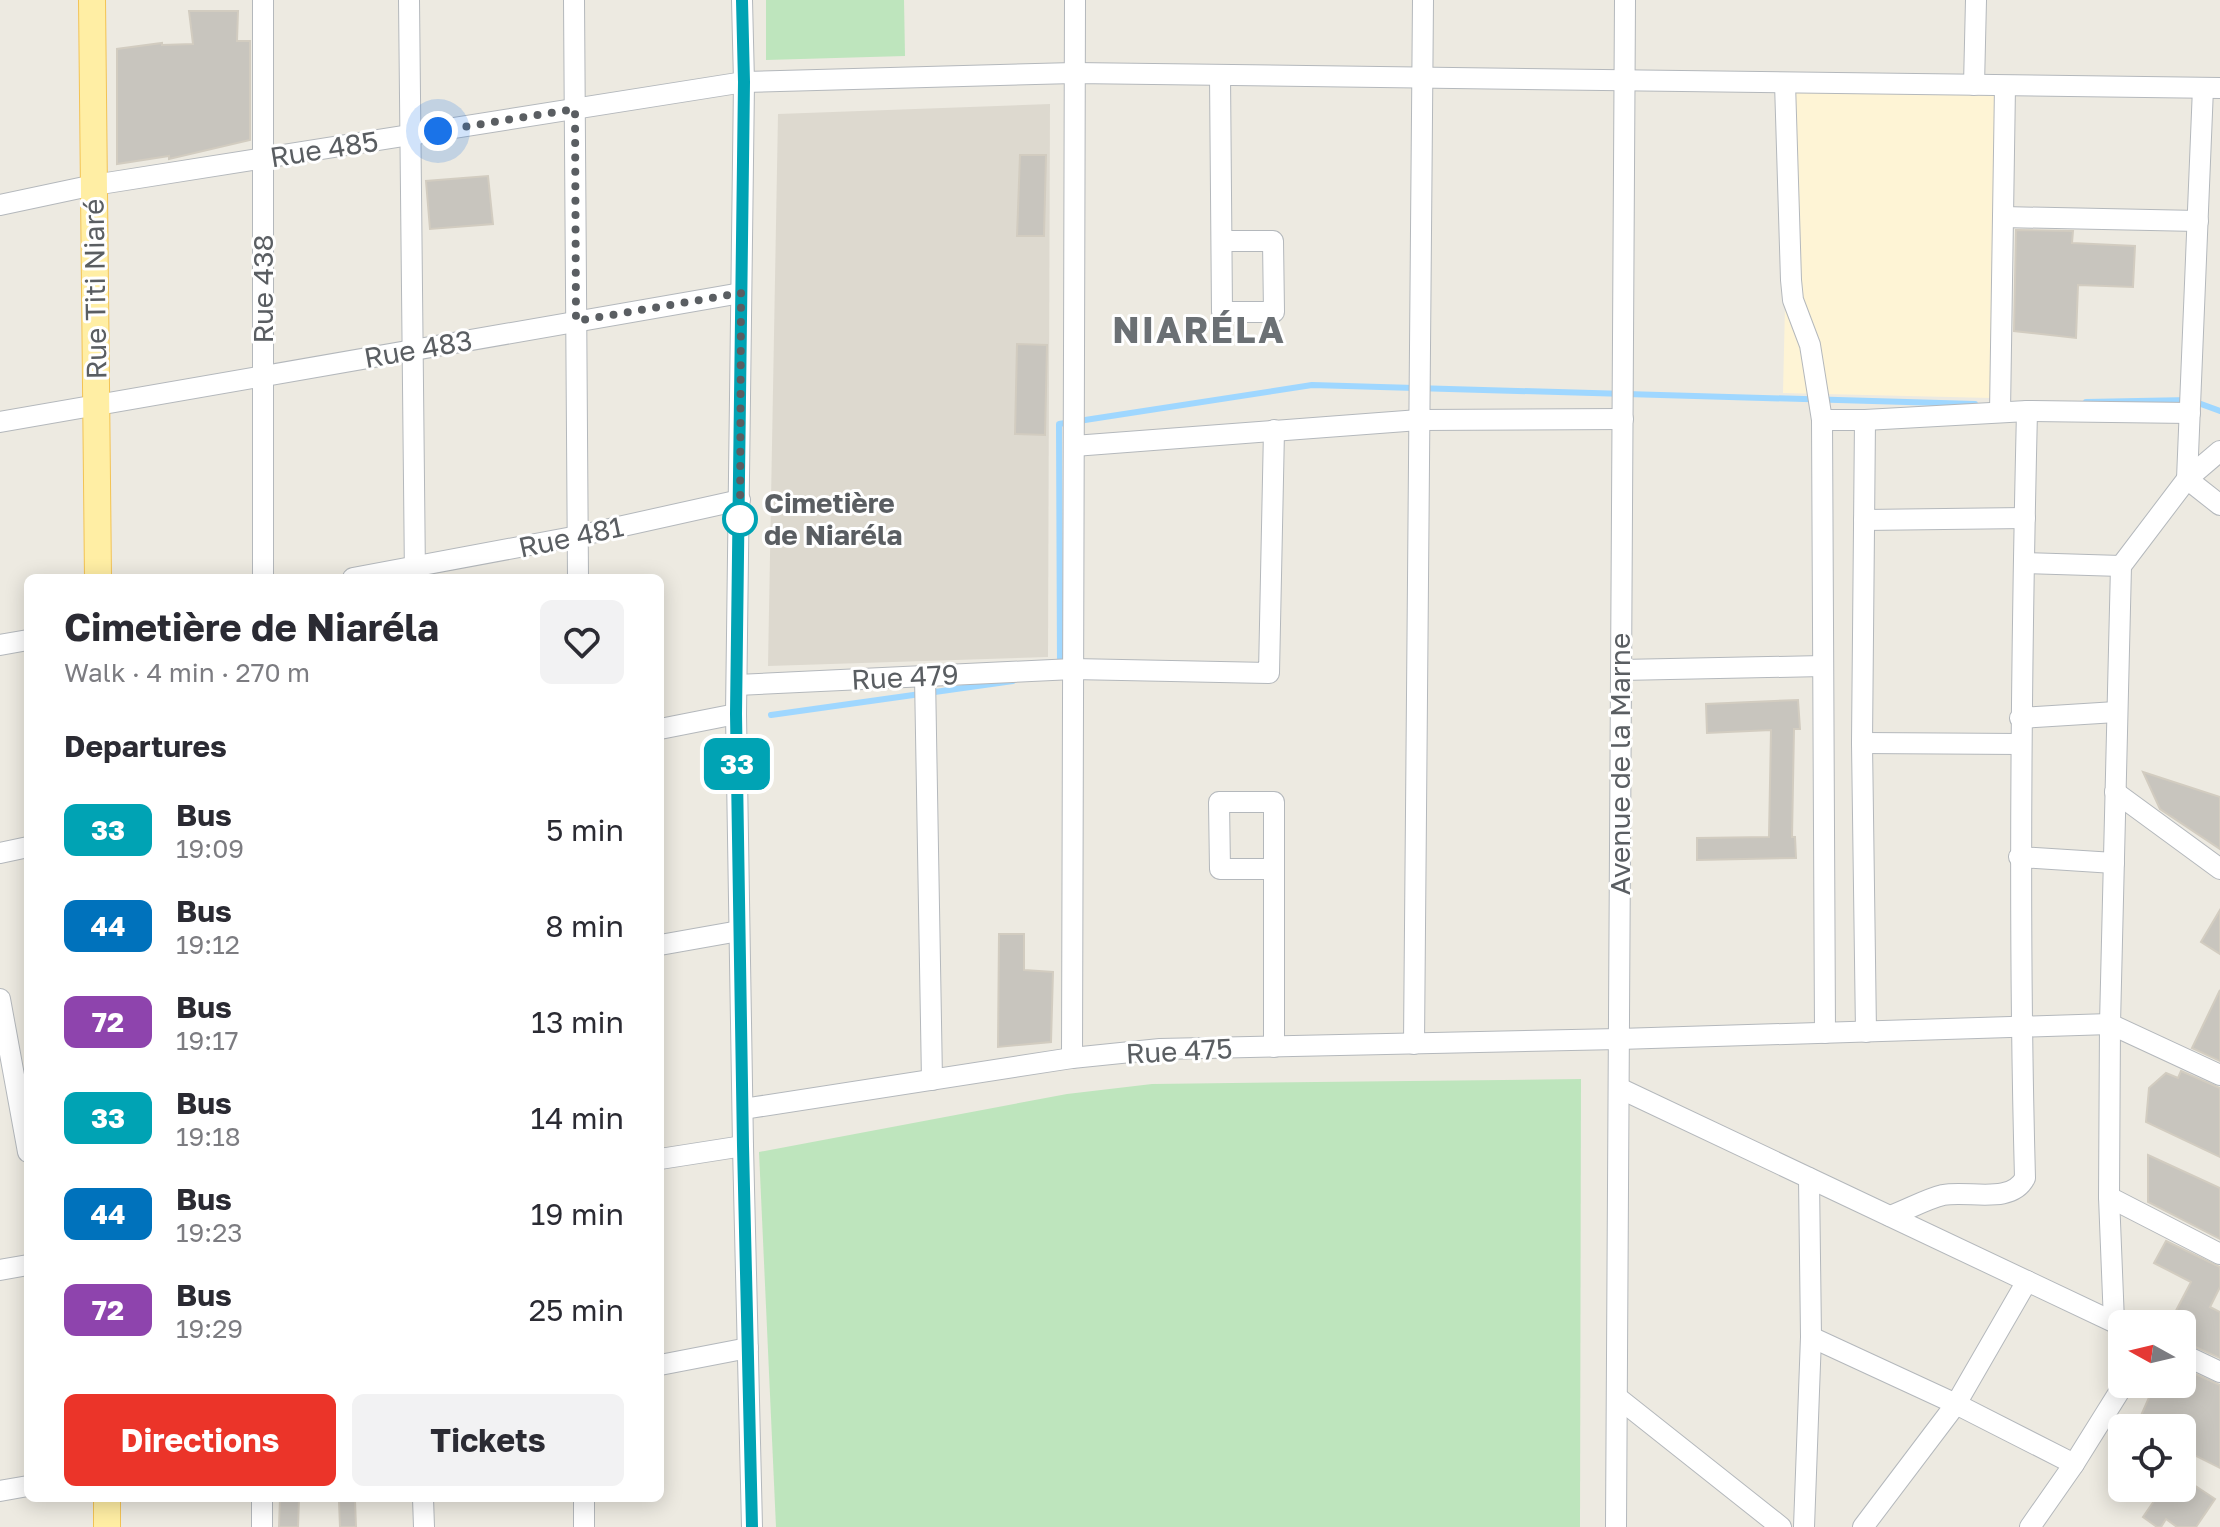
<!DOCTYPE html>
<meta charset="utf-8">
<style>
:root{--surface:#fff;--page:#f2f2f3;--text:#2b2b33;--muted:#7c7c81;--accent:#eb3429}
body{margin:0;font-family:"Golos Text",sans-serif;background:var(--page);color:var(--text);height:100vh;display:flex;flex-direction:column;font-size:30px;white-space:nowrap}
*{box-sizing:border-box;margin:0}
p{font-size:26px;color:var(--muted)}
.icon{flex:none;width:44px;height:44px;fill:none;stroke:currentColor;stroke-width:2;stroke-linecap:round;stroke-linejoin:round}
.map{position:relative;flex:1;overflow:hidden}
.details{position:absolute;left:24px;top:574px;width:640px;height:928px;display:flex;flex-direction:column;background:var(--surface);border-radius:12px;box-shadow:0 4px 20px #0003}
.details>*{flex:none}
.badge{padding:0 16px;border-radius:12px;font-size:28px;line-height:52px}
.needle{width:52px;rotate:278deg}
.fabs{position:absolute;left:2108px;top:1310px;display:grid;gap:16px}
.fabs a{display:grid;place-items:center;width:88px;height:88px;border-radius:12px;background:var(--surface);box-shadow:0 4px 20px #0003;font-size:40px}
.you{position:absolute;width:40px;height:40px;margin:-20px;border:6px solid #fff;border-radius:50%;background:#1a73e8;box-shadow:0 0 0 12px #1a73e833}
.map>.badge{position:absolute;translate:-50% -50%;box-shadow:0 0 0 4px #fff}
h2{padding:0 40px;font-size:30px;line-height:72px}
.round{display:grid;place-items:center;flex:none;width:84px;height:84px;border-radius:12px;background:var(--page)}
.head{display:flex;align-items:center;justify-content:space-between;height:136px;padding:0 40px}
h1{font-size:38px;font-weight:700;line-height:60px}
.button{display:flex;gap:16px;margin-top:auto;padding:16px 40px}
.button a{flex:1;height:92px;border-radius:12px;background:var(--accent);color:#fff;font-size:32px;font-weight:700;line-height:92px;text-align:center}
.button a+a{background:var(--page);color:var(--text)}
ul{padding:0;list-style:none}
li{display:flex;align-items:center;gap:24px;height:96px;padding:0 40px}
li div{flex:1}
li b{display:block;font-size:30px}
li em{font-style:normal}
li .badge{min-width:88px;font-weight:700;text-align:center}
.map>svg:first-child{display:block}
</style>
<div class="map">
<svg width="2220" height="1527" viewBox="0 0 2220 1527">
<rect width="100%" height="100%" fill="#edeae1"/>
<!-- commercial -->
<path fill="#fef4d5" d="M1790,89L1998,93L1991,398L1783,393Z"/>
<!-- education -->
<path fill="#ddd9cf" d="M1050,104L1048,657L768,666L778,114Z"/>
<!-- green -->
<g fill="#bee5bd">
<path d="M766,0H904L905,56L766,60Z"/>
<path d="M1581,1079L1580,1527H776L759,1152L1067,1094L1152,1084Z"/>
</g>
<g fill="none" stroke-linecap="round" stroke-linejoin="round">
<!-- stream -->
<g stroke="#9fd7ff" stroke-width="6">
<path d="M2086,402L2190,400L2220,411"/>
<path d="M1060,666L1059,424L1312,385L1975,404"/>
<path d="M771,715L1013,681"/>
</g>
</g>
<!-- building -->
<g fill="#c8c5be" stroke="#d2ccc0" stroke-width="2">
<path d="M189,11H238L237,41H250V140L169,159V156L117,164V49L162,43V45L193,44Z"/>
<path d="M1020,155H1046L1044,236H1017Z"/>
<path d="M488,176L493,224L430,229L426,181Z"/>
<path d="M2016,230L2073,231L2072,243L2135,246L2133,287L2078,285L2076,338L2014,331Z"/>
<path d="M1017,344L1047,345L1045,435L1015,434Z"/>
<path d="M1798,700L1800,729H1794L1792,837H1795L1796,858L1697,860V838L1769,837L1771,730L1707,733L1706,704Z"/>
<path d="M2143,772L2220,797V849L2160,809Z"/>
<path d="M2220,910V954L2201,942Z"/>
<path d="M999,934H1024V970L1053,972L1051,1042L998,1047Z"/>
<path d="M2220,990V1061L2192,1048Z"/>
<path d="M2181,1071L2220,1088V1157L2146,1122L2149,1088L2166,1073L2178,1078Z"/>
<path d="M2148,1155L2220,1188V1239L2148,1202Z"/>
<path d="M2166,1241L2220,1267V1287L2210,1307L2220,1312V1358L2182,1341V1324H2169L2191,1282L2154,1263Z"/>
<path d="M2182,1368L2220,1385V1468L2182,1449V1428H2156L2139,1420L2155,1384H2182Z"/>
<path d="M2182,1477L2215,1499L2196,1527H2177L2166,1519L2161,1527H2157L2143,1517L2163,1488H2182Z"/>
<path d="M280,1498H299L298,1527H279Z"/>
<path d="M355,1500L356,1527H340L339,1501Z"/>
</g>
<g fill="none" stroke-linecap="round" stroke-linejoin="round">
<defs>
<g id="minor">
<path d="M409,0L415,578"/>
<path d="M574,0L578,578"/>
<path d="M742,0L744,82L736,714L743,1146L752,1527"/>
<path d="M1220,75L1222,312H1274L1273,241H1222"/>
<path d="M1785,83L1791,280L1793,300L1810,345L1822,420L1825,1033"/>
<path d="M1974,85L1976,0"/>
<path d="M2203,88L2187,479L2220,505"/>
<path d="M0,205L94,185L744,82L1074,73L2220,88"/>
<path d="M2003,217L2198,221"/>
<path d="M2000,412L2005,86"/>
<path d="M1822,420H1865L2027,411L2190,413"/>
<path d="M1865,420L1862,743L1866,1032"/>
<path d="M0,422L741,293"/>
<path d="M1074,446L1419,420L1623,419"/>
<path d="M1864,520L2025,518"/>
<path d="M2024,563L2121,566"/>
<path d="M263,578V0"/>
<path d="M353,578L578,536L740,500"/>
<path d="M0,645L28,640"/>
<path d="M1621,670L1823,666"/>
<path d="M925,676L932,1080"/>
<path d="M737,685L1073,669L1269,673L1274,430"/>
<path d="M2020,718L2116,712"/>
<path d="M660,729L736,714"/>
<path d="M1862,743L2020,744"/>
<path d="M2115,792L2220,869"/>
<path d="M0,853L28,847"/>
<path d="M2019,857L2114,863"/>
<path d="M1274,869H1220L1219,802H1274V1047"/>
<path d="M660,945L739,931"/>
<path d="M0,999L28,1152"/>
<path d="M1414,1044L1423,0"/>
<path d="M1072,1058L1075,0"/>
<path d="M1619,1088L2122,1326"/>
<path d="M743,1109L1072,1058L1160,1049L1619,1039L2110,1024L2220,1075"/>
<path d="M660,1159L743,1146"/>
<path d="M2109,1197L2220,1254"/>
<path d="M1890,1216C1907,1210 1926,1199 1943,1195C1969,1190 2011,1205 2025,1178C2018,922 2021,667 2027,411"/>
<path d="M0,1270L28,1265"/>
<path d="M2114,1322L2109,1197L2110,1024L2121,566L2187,479L2220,451"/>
<path d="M1811,1337L1956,1404L2074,1464"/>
<path d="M2182,1354L2220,1372"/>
<path d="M660,1365L748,1348"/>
<path d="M1617,1397L1781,1527"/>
<path d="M0,1491L28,1486"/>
<path d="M262,1498V1527"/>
<path d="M423,1498L424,1527"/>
<path d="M584,1498V1527"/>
<path d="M1616,1527L1625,0"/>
<path d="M1804,1527L1811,1337L1809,1178"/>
<path d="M1863,1527L1956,1404L2027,1281"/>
<path d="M2030,1527L2074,1464L2124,1384"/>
</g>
<g id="major">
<path d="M92,0L98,578"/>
<path d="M107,1498V1527"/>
</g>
</defs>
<!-- minor casing -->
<use href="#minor" stroke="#b4b8bc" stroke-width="22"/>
<!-- major casing -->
<use href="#major" stroke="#f3c354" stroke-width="28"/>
<!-- minor -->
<use href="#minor" stroke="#fff" stroke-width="20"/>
<!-- major -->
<use href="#major" stroke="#ffeea4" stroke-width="26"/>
</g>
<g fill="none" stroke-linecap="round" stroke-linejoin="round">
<defs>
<path id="line" d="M742,0L744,82L736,714L743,1146L752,1527"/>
</defs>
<!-- line casing -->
<use href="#line" stroke="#fff" stroke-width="18"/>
<!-- line -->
<use href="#line" stroke="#00a3b4" stroke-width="12"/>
<!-- walk -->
<path stroke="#5a5e62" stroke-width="8" stroke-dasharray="0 14.4" d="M438,131L575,109L576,321L741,293L740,530V519"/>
</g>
<!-- markers -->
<circle fill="#fff" stroke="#00a3b4" stroke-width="4" cx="740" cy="519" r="16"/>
<g text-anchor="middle" stroke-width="6" stroke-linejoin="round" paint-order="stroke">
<!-- street labels -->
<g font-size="28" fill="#5a5e62" stroke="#fff">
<text transform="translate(324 149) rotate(-9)" y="10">Rue 485</text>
<text transform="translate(95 289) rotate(-91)" y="10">Rue Titi Niaré</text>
<text transform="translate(263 289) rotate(-90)" y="10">Rue 438</text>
<text transform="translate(418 349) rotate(-10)" y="10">Rue 483</text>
<text transform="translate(571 537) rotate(-12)" y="10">Rue 481</text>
<text transform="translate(905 677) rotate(-3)" y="10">Rue 479</text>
<text transform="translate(1620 764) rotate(-90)" y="10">Avenue de la Marne</text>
<text transform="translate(1179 1051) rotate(-3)" y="10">Rue 475</text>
</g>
<!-- stop labels -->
<g font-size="28" font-weight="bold" fill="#5a5e62" stroke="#fff" text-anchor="start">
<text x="764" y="513">Cimetière<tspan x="764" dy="32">de Niaréla</tspan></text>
</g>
<!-- district labels -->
<g font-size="36" font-weight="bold" letter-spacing="2" fill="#6b7074" stroke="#fff">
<text x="1199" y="343">NIARÉLA</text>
</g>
</g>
</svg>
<div class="fabs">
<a><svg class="needle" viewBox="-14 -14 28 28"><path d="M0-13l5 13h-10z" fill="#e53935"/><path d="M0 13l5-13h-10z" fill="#7c7c81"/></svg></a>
<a><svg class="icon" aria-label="locate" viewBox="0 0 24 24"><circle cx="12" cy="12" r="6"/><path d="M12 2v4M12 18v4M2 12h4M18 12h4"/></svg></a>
</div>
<div class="you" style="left:438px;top:131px"></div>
<b class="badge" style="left:737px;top:764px;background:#00a3b4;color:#fff">33</b>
<section class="details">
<div class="head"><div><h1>Cimetière de Niaréla</h1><p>Walk · 4 min · 270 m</p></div><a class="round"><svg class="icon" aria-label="heart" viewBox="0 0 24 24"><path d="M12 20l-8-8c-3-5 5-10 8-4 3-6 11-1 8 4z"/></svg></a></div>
<h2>Departures</h2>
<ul>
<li><span class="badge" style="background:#00a3b4;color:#fff">33</span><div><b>Bus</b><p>19:09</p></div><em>5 min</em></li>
<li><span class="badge" style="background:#0072bc;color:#fff">44</span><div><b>Bus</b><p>19:12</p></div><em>8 min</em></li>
<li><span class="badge" style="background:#8e44ad;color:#fff">72</span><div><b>Bus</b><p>19:17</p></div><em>13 min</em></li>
<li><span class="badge" style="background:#00a3b4;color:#fff">33</span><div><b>Bus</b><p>19:18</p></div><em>14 min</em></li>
<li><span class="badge" style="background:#0072bc;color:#fff">44</span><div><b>Bus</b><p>19:23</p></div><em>19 min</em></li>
<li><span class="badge" style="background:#8e44ad;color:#fff">72</span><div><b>Bus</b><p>19:29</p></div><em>25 min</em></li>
</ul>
<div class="button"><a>Directions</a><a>Tickets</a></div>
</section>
</div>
